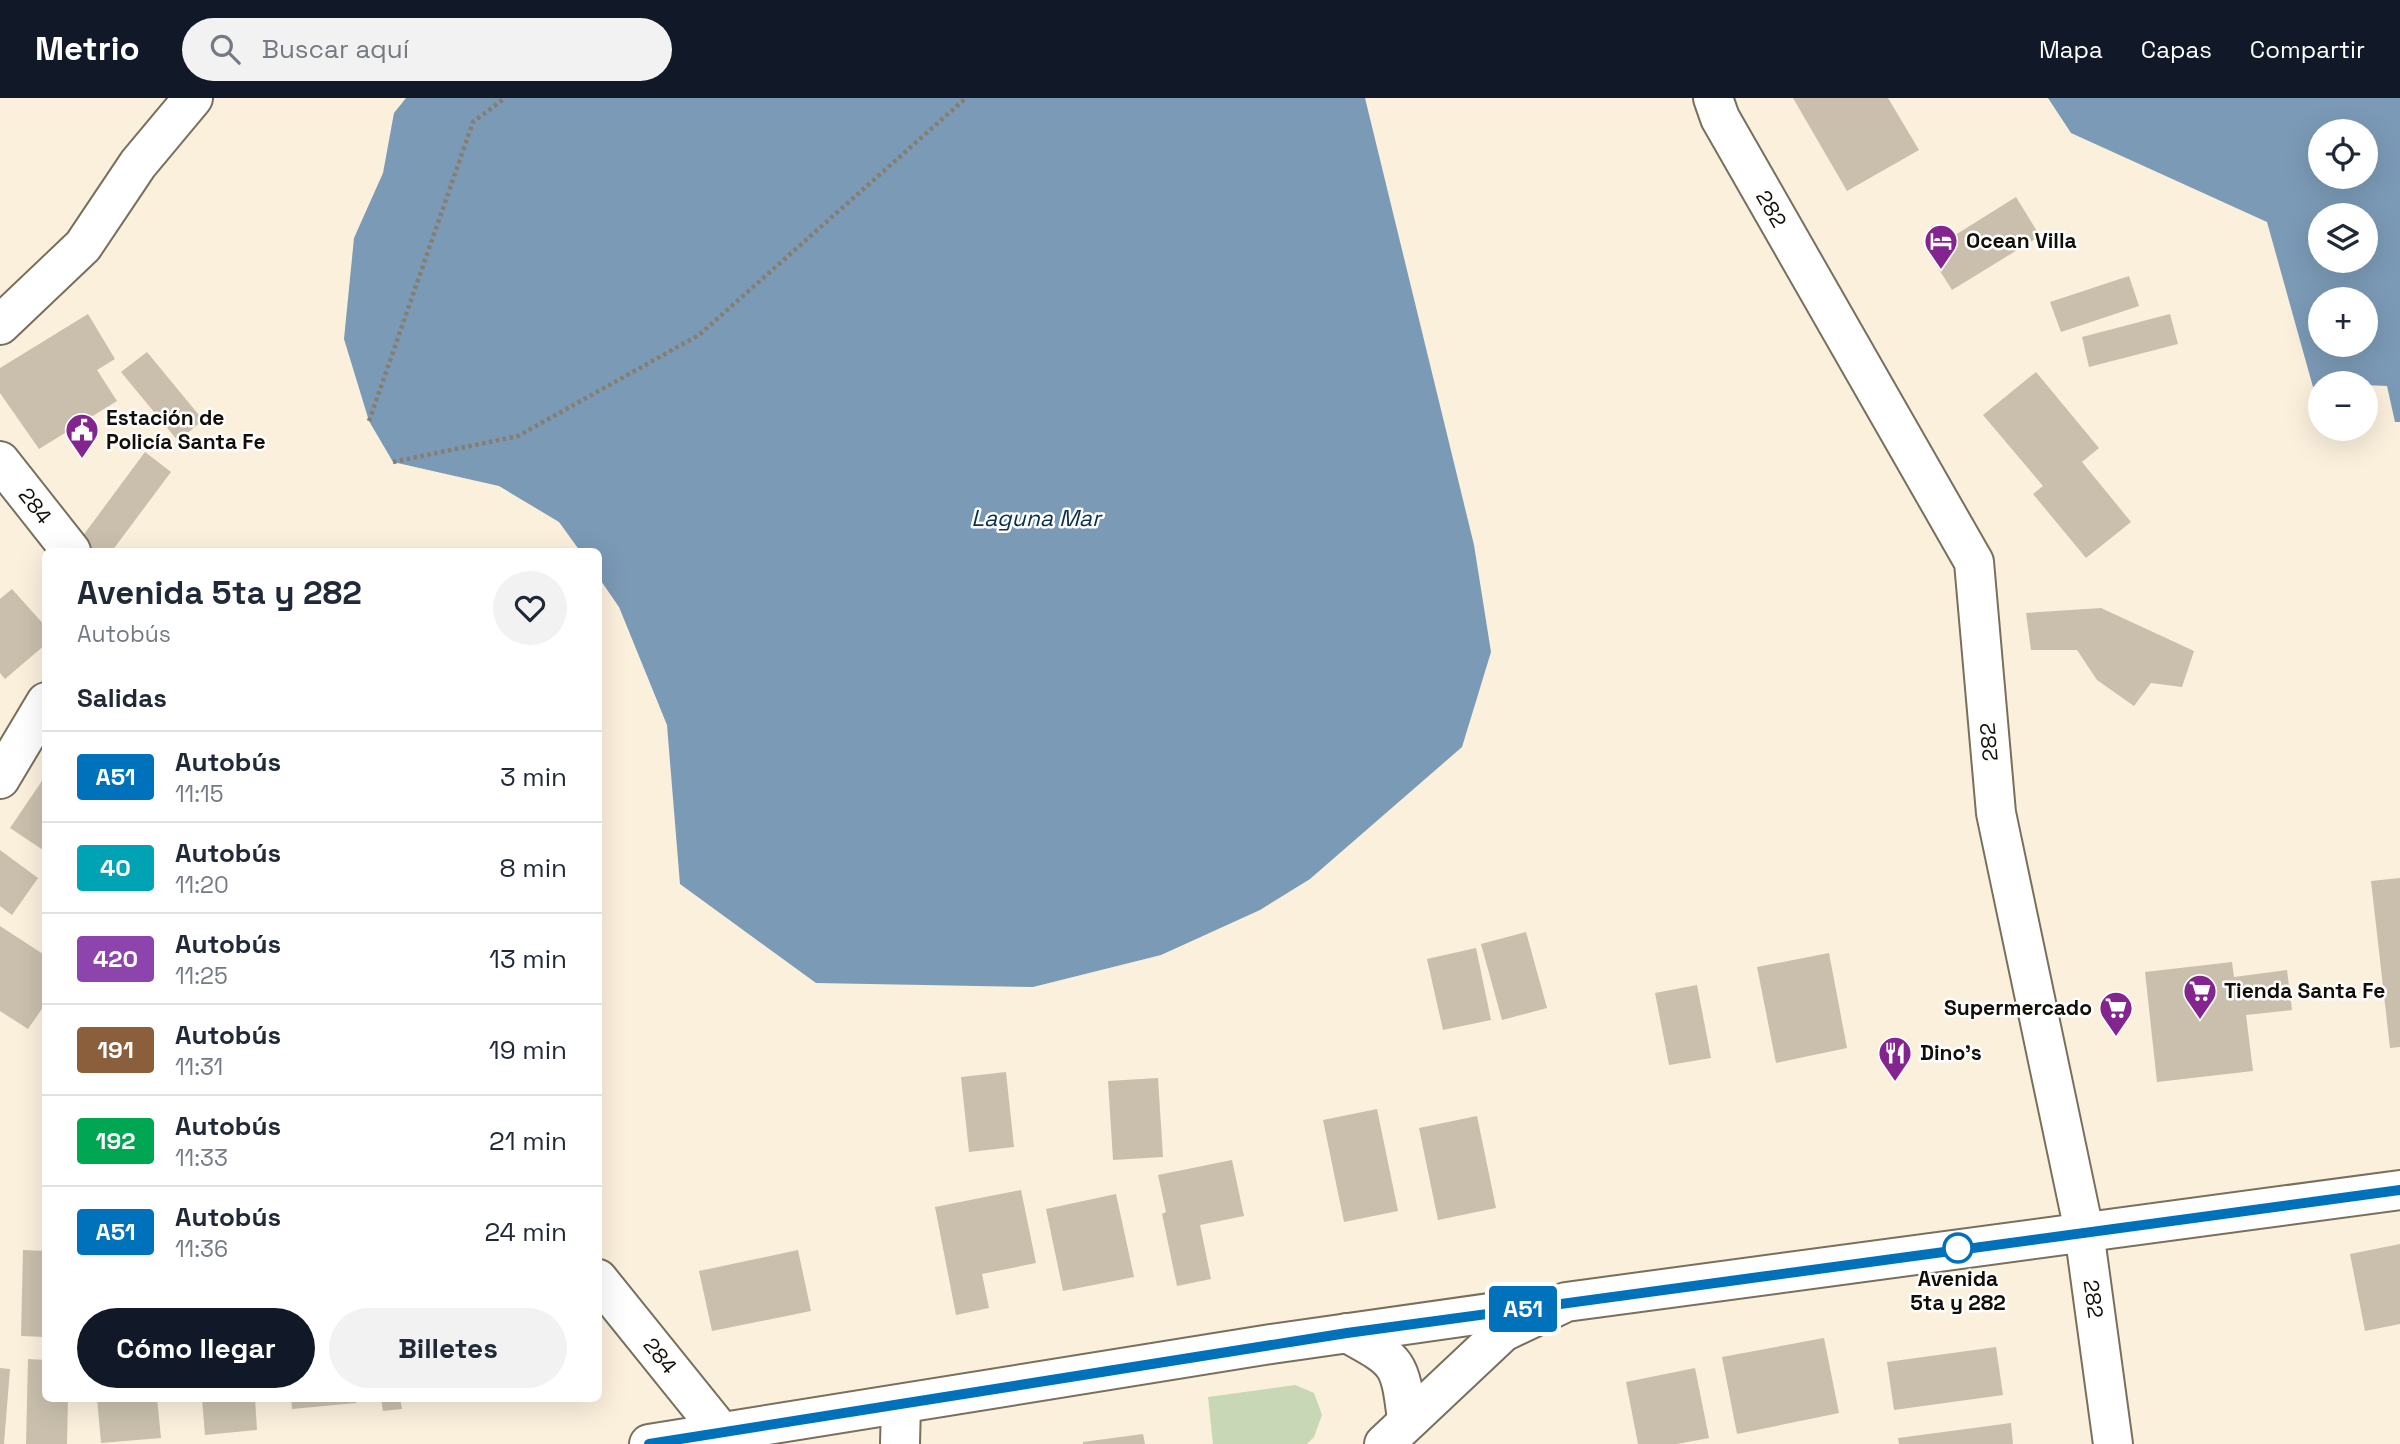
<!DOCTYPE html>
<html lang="es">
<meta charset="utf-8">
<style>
:root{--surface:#fff;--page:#f2f2f3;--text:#1f2937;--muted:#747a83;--line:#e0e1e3;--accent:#111827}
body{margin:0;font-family:"Space Grotesk",sans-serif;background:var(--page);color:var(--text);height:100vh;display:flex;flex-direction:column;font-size:26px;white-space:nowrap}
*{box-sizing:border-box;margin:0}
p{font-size:23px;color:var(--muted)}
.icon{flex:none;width:38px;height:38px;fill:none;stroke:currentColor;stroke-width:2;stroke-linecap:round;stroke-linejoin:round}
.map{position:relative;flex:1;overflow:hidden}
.details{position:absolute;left:42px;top:450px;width:560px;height:854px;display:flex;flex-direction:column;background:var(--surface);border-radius:10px;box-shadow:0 7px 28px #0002}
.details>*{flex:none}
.badge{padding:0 14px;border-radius:5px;font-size:24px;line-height:46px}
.fabs{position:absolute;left:2308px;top:21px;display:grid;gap:14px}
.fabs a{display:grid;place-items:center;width:70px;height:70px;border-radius:50%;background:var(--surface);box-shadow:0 7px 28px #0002;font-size:35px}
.map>.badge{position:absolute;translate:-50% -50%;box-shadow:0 0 0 4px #fff}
h2{padding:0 35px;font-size:26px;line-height:63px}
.round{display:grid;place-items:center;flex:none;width:74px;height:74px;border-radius:37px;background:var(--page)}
.overview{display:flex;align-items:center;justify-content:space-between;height:119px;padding:0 35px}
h1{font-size:33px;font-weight:600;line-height:52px}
.primary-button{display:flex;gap:14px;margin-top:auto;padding:14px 35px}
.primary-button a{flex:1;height:80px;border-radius:42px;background:var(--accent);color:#fff;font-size:28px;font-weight:600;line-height:80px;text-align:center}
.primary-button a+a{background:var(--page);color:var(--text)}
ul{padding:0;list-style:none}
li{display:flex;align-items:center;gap:21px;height:91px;padding:0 35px;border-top:2px solid var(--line)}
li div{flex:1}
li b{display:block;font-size:26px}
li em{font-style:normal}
li .badge{min-width:77px;font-weight:700;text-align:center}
header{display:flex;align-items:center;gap:42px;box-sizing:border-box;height:98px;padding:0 35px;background:var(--accent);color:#fff}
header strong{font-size:33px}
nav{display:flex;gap:38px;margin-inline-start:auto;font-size:24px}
.search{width:490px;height:63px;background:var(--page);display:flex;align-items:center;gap:18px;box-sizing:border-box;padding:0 24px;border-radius:38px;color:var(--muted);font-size:26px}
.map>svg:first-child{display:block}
</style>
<header>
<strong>Metrio</strong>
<div class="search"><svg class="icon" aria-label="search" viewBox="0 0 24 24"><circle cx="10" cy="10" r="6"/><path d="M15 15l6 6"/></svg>Buscar aquí</div>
<nav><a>Mapa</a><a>Capas</a><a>Compartir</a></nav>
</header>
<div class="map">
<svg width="2400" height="1346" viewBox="0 0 2400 1346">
<rect width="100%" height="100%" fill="#faf0dc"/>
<!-- green -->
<path fill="#c8d7b5" d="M1295,1287L1314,1295L1322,1317L1314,1339L1307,1346H1213L1208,1299Z"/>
<!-- water -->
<g fill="#7b9ab6" fill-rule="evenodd">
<path d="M406,0H1365L1474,447L1491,554L1462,649L1310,781L1260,812L1161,857L1033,889L816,885L680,786L667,627L619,509L599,480L598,453H580L559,424L499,388L393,364L369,323L344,241L354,140L383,75L394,15Z"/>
<path d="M2048,0H2400V324H2395L2387,288L2320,285V289H2313L2267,124L2071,35ZM2320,33H2366V79H2320ZM2320,117H2366V163H2320ZM2366,201V247H2320V201Z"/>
</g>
<!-- building -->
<g fill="#c9bfac">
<path d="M1793,0H1888L1919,52L1847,93Z"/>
<path d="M2016,99L2040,138L1952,192L1928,154Z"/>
<path d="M2129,178L2139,208L2061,234L2050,204Z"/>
<path d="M88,216L115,261L97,272L117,303L39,351L0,295V270Z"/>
<path d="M2170,216L2178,246L2089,269L2082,239Z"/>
<path d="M147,254L203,322L178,343L121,274Z"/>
<path d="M2036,274L2099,350L2082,364L2131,424L2086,460L2033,396L2043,388L1983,317Z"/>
<path d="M145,354L171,374L112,453H92L79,443Z"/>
<path d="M12,491L46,529V546L5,581L0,575V501Z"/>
<path d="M2101,510L2194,553L2182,589L2151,585L2134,608L2097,582L2077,552H2031L2026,515Z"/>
<path d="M46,677V754L10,730Z"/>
<path d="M0,752L38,780L12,817L0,808Z"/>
<path d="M2400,780V949L2390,950L2371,783Z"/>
<path d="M0,828L46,858V905L28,931L0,913Z"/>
<path d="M1526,834L1547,910L1502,922L1481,846Z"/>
<path d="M1476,850L1491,922L1443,932L1427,861Z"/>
<path d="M1829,855L1847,950L1776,965L1757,869Z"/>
<path d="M2232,864L2234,879L2287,872L2292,912L2246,917L2253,973L2157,984L2145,874Z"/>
<path d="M1697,887L1711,960L1669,967L1655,895Z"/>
<path d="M1006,974L1014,1049L969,1054L961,979Z"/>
<path d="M1158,980L1163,1059L1113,1062L1108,983Z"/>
<path d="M1377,1011L1398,1113L1344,1124L1323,1022Z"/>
<path d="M1477,1018L1496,1110L1438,1122L1419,1030Z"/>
<path d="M1232,1062L1244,1118L1200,1127L1211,1181L1177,1188L1162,1116L1166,1114L1158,1077Z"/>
<path d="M1021,1092L1036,1165L982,1176L989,1210L956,1217L935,1109Z"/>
<path d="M1116,1096L1134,1179L1063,1193L1046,1111Z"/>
<path d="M2400,1146V1226L2365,1233L2350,1156Z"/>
<path d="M23,1152L46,1153V1239L21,1238Z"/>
<path d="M798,1152L811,1213L712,1233L699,1173Z"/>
<path d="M1824,1240L1839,1315L1737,1336L1722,1259Z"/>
<path d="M1996,1249L2003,1297L1894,1312L1887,1264Z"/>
<path d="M28,1261L46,1262V1300H68L67,1346H26Z"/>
<path d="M0,1270L10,1271L4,1346H0Z"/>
<path d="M1695,1270L1709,1340L1677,1346H1638L1626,1284Z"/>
<path d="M97,1300H157L161,1340L101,1345Z"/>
<path d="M202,1300H255L257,1332L205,1337Z"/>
<path d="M291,1300H356V1305L292,1311Z"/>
<path d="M381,1300H400L402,1311L383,1313Z"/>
<path d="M2011,1325L2013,1346H1899L1898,1340Z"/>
<path d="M1143,1336L1145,1346H1083V1344Z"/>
</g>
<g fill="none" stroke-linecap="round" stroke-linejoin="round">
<defs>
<g id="minor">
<path d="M1713,0L1720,20L1974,464L1996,715L2084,1133L2113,1346"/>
<path d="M0,227L83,148L138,66L193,0"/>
<path d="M0,363L71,453"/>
<path d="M0,681L46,604"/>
<path d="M598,1181L722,1335"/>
<path d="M649,1346L1271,1246L1553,1206"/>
<path d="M900,1346L901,1307"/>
</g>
<g id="highway">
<path d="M1347,1235C1398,1263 1400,1263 1407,1322"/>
<path d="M1384,1346L1503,1234L1566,1204L2400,1092"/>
</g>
</defs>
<!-- minor casing -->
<use href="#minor" stroke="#786f5d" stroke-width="42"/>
<!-- highway casing -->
<use href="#highway" stroke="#786f5d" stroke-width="42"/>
<!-- path -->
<g stroke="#857e71" stroke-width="4.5" stroke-dasharray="3.5 3.5" stroke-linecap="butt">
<path d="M369,323L473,24L505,0"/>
<path d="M393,364L518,338L699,237L966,0"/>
</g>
<!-- minor -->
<use href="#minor" stroke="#fff" stroke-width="38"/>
<!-- highway -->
<use href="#highway" stroke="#fff" stroke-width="38"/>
</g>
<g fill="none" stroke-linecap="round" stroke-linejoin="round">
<defs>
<path id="line" d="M649,1346L1347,1235L2400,1092"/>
</defs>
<!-- line casing -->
<use href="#line" stroke="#fff" stroke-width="16"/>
<!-- line -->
<use href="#line" stroke="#0072bc" stroke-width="10"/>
</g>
<!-- icons -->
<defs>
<symbol id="hotel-pin" viewBox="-11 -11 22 30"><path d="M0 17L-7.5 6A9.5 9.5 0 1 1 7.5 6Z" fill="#84248f" stroke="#fefefe"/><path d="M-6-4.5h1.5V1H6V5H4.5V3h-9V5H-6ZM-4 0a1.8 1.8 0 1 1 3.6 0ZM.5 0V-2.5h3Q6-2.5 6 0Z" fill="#fff"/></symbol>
<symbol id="civic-pin" viewBox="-11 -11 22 30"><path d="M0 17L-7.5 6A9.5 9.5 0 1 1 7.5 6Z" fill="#84248f" stroke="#fefefe"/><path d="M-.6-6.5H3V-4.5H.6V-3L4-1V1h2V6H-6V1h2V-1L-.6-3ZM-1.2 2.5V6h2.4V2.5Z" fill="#fff"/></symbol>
<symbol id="supermarket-pin" viewBox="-11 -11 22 30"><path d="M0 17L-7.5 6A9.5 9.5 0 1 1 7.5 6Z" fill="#84248f" stroke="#fefefe"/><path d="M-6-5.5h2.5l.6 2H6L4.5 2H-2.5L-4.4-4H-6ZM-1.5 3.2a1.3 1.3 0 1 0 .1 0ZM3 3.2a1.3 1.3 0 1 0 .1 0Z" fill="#fff"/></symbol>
<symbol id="restaurant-pin" viewBox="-11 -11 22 30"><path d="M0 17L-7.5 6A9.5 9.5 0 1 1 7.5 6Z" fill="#84248f" stroke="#fefefe"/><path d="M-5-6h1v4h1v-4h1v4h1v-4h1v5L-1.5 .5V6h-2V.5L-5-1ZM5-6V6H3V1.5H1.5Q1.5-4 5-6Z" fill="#fff"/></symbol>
</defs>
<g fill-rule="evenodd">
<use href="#hotel-pin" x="1922" y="124" width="38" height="52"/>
<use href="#civic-pin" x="63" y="313" width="38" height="52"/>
<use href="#supermarket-pin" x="2181" y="874" width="38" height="52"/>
<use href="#supermarket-pin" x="2097" y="891" width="38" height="52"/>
<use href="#restaurant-pin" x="1876" y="936" width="38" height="52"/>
</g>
<!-- markers -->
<circle fill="#fff" stroke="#0072bc" stroke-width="3.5" cx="1958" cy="1150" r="14"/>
<g text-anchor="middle" stroke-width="5" stroke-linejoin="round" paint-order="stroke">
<!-- street labels -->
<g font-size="21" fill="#120e08" stroke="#fefefe">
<text transform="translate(1771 111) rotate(60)" y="7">282</text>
<text transform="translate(35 408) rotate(52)" y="7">284</text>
<text transform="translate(1989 644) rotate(-95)" y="7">282</text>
<text transform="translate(2093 1201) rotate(82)" y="7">282</text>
<text transform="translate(660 1258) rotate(51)" y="7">284</text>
</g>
<!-- poi labels -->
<g font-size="21" font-weight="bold" fill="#120e08" stroke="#fefefe" text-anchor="start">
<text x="1966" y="150">Ocean Villa</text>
<text x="106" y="327">Estación de<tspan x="106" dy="24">Policía Santa Fe</tspan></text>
<text x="2224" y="900">Tienda Santa Fe</text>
<text x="2092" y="917" text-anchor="end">Supermercado</text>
<text x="1920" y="962">Dino's</text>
</g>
<!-- stop labels -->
<g font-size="21" font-weight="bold" fill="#120e08" stroke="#fefefe">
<text x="1958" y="1188">Avenida<tspan x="1958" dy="24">5ta y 282</tspan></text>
</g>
<!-- water labels -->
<g font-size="23" font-style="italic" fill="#09304d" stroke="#fefefe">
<text x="1036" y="428">Laguna Mar</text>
</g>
</g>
</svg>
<div class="fabs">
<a><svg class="icon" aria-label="locate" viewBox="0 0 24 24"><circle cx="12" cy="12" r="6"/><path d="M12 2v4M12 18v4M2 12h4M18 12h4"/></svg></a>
<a><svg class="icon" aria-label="layers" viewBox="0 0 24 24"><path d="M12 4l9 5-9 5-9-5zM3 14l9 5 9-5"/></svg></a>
<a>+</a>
<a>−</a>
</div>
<b class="badge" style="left:1523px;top:1211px;background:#0072bc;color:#fff">A51</b>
<section class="details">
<div class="overview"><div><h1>Avenida 5ta y 282</h1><p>Autobús</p></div><a class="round"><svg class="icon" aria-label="heart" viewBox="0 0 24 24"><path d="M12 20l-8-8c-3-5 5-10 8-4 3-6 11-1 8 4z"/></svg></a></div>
<h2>Salidas</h2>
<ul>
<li><span class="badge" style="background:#0072bc;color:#fff">A51</span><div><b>Autobús</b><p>11:15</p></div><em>3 min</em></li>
<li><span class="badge" style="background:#00a3b4;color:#fff">40</span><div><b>Autobús</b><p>11:20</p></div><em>8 min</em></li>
<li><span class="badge" style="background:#8e44ad;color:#fff">420</span><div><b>Autobús</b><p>11:25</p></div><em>13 min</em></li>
<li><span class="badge" style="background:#8b5e3c;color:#fff">191</span><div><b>Autobús</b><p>11:31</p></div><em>19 min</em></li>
<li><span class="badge" style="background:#00a651;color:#fff">192</span><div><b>Autobús</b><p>11:33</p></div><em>21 min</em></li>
<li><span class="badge" style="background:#0072bc;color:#fff">A51</span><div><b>Autobús</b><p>11:36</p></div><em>24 min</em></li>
</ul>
<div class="primary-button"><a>Cómo llegar</a><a>Billetes</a></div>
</section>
</div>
